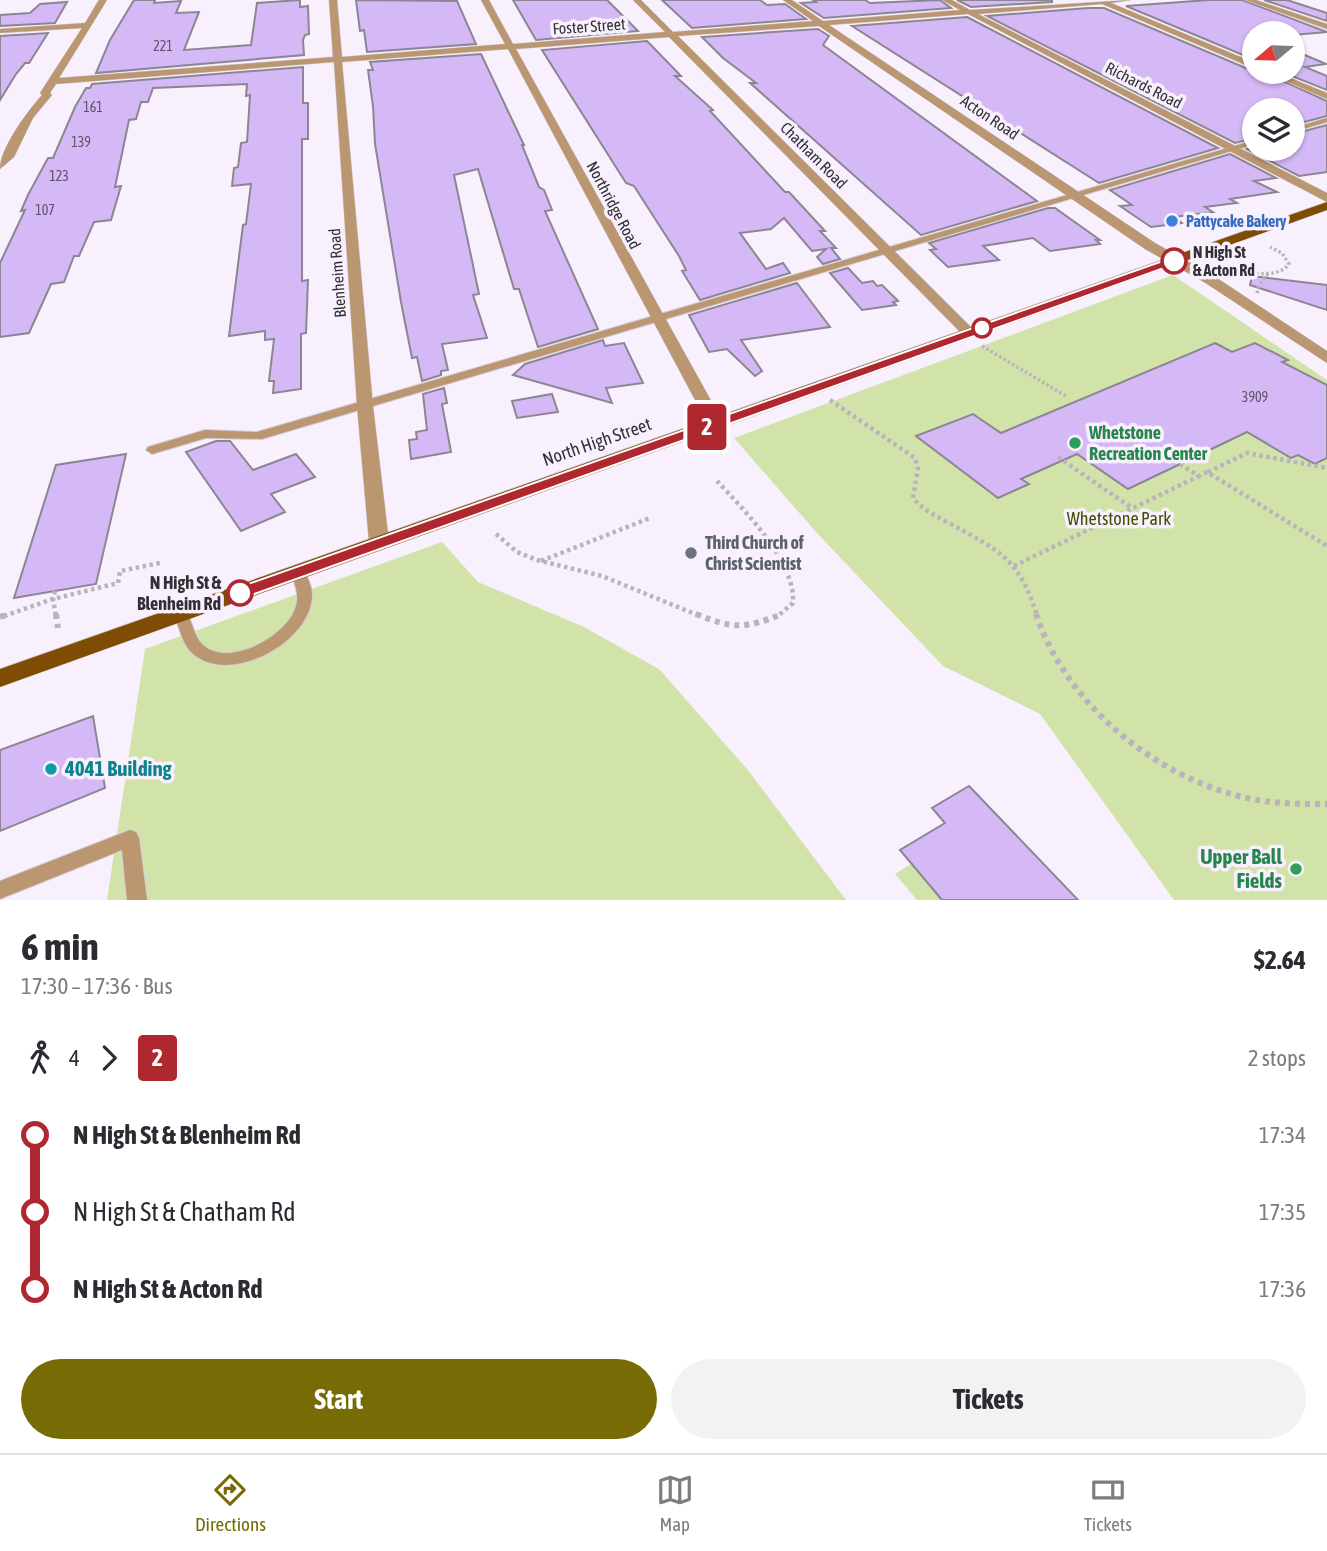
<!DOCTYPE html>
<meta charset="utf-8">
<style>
:root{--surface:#fff;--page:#f2f2f3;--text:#2b2b33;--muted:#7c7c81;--line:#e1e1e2;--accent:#766b04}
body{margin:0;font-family:"Asap Condensed",sans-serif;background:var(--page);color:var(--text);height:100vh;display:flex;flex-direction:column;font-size:26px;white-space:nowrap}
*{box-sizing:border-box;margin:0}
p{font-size:23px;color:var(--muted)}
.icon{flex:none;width:38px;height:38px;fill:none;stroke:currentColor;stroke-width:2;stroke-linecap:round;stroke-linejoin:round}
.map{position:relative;height:900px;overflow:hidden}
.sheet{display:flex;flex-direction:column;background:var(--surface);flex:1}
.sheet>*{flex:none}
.badge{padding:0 14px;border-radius:5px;font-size:24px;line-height:46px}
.needle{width:46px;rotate:251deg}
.fabs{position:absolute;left:1242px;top:21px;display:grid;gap:14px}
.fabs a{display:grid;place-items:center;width:63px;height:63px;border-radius:50%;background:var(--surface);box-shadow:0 2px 5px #0004;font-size:35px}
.map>.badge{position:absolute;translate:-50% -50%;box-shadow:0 0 0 4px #fff}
.legs{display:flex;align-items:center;gap:10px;height:77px;padding:0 21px;font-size:23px}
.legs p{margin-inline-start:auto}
.overview{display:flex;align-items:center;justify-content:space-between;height:119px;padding:0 21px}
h1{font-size:38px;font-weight:700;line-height:52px}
.button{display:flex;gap:14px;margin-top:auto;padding:14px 21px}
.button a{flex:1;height:80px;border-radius:42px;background:var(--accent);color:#fff;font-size:28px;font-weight:700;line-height:80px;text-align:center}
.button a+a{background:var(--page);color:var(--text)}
ul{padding:0 21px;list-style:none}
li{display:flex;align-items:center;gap:24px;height:77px;font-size:26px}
li i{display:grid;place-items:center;width:10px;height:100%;margin:0 9px;background:currentColor}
li i::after{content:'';width:18px;height:18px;margin:-9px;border:5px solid;border-radius:50%;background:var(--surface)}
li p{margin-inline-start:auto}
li:first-child i{background:linear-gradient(#0000 50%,currentColor 0)}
li:last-child i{background:linear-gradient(currentColor 50%,#0000 0)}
.menu{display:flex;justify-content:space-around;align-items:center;height:98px;border-top:2px solid var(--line);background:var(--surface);font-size:19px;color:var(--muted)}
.menu a{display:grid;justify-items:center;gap:4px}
.menu .selected{color:var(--accent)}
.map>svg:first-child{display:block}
</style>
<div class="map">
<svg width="1327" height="900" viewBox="0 0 1327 900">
<rect width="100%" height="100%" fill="#f8f0fd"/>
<!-- green -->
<g fill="#d2e3a9">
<path d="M1173,275L1327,380V900H1174L1040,714L943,666L816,532L734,438Z"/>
<path d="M442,542L478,582L584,627L659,669L747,769L846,900H107L145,649Z"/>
<path d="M911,864L942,900H917L895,874Z"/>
</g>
<!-- building -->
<g fill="#d5b9f7" stroke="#8b8692" stroke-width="2">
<path d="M134,0H155L154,3L181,1L176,13L199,12L184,50L251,45L257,3L300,0V7L308,6L309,34L305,35L303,40L304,55L96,73L110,40Z"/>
<path d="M356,0L457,1L476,44L367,52L364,30L360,31Z"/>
<path d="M513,0H607L638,31L536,40Z"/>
<path d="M662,0H760L767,5L785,4L806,19L692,28Z"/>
<path d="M813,0H865L870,3L940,0L951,8L824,18L801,3L816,2Z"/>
<path d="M957,0H1052V2L971,7Z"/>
<path d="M1209,0H1242L1327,32L1293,35L1255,33V60L1126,6Z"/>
<path d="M1264,0H1287L1327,13V21Z"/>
<path d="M67,2L55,23L0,26V15L30,13L40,4Z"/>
<path d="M1088,8H1104L1255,72H1263L1327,101V116L1293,125V110H1255V138L1235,143L987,16Z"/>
<path d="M967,17L1218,148L1099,183L852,26Z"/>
<path d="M818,29L829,36L823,45L1037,201L921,235L750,83H756L723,58L702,37Z"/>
<path d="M48,33L29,63H25L16,74L0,100V36Z"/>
<path d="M647,41L681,76H675L713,110L710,111L785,192H789L825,231H820L836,248H831L840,259L823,264L817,257L826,249L812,251L784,218L771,229L740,233L766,269L783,263L790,273L700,300L682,271L686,270L679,256L634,186L626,183L542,50Z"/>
<path d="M1293,50L1326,64L1305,67L1327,76V90L1282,72H1293Z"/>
<path d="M481,54L524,145H522L539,187L544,190L552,210L545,211L598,329L538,347L519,289H514L478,169L454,175L479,294L473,295L487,338L442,344L448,370L441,371V375L422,381L417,357L412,358L401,302L375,144L373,106L368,70H373L370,62Z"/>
<path d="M303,67V103H308V139H302V281L308,280L306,333L301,334V389L273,393L274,381H269L274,339L265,340V331L229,336L243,225L246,224L251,184L232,186L234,168L238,167L241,143L247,142L250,95L246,96L247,84L153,88L148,102H141L136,119L129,120L115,187L121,186L111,220L94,222L79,256H74L64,282L51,284L29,333L0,337V263L25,210L21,211L28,195L48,158H53L75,107L86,88H90L92,84Z"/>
<path d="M1327,125V172L1299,176L1247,149L1255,147L1293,149V134Z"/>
<path d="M1230,154L1276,178L1254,181L1277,192L1230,199L1237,203L1205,207L1213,212L1174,217L1182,223L1151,227L1120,206L1132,205L1110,190Z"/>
<path d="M1048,208H1055L1100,240H1096L1100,244L1050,251L1033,238L983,246L999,260L948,267L930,250L936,249L929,243Z"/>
<path d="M848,268L862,283L873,281L877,286L882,285L898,301L893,302L896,305L862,310L830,273Z"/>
<path d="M1252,276L1327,285V310L1250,285Z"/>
<path d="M797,283L830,327L741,340L762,371L755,376L727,349L709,352L689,315Z"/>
<path d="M603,340L605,346L624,343L643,383L606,388L612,403L513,375L525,364Z"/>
<path d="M1215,343L1232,352L1255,343L1288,360L1282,362L1327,385V458L1315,464L1298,455L1291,458L1247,432L1128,489L1077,454L1021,479L1029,484L998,498L916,436L973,414L1001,433Z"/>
<path d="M444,388L447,403L442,404L451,452L411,459L409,440L417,439L416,432L427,430L423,394Z"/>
<path d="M552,394L558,412L517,418L512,401Z"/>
<path d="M216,441H230L253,470L296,454L315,477L271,494L285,512L241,531L186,452Z"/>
<path d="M126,454L96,584L14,598L56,465Z"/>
<path d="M93,716L105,788L0,831V750Z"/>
<path d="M969,786L1078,900H942L900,850L945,823L932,808Z"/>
</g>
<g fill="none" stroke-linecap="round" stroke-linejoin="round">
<defs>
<g id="service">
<path d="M1327,118V122L1293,132V128Z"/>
<path d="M1255,140V144L262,439L206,438L152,454L146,450L148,447L205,430L257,432Z"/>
<path d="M298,567L303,569C307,576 312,586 312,594C313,642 229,687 192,653C182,644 179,626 174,614L176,610L181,609L186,610C192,621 194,637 203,645C228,668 285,637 295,609C300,596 295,585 291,572L293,569Z"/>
<path d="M130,830L136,832L139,838L147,900H127L122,850L0,899V881Z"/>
</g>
<g id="minor">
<path d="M99,0H107L59,78L333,57L329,0H337L342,57L505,44L481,0H489L513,44L665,32L633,0H641L673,32L813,21L783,0H792L823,21L960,10L942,0H952L970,10L1131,0L1111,3L1255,63V69L1102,4L978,14L1327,193V202L968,14L829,25L1155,243L1214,276L1327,351V363L1204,282L1145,249L819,26L678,36L974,330L976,333L974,336H964L669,37L516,49L724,424L722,428H710L508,49L342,62L373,406L389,542L386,547H372L369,542L357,406L334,62L56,84L50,93L52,95L33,118L14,157L0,169C0,148 27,112 42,95L40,93L82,28L0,33V29L85,23Z"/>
<path d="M1245,0H1256L1327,24V29Z"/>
<path d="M1265,72H1276L1327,93V99Z"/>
</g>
<path id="primary" d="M1327,202V210L0,687V669Z"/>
</defs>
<!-- service casing -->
<use href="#service" stroke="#d5cdd9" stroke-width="2"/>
<!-- minor casing -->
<use href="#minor" stroke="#d5cdd9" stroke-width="1"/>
<!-- primary casing -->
<use href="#primary" stroke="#d5cdd9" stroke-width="1"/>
<!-- path-far2 -->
<g stroke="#bab3be" stroke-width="3.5" stroke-dasharray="2.5 2.5" stroke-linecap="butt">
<path d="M1222,266C1241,270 1275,282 1289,264L1282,253L1270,247"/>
<path d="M1257,293L1259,285L1268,274"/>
<path d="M982,346L1066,396"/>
</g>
<!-- path-far1 -->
<g stroke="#bab3be" stroke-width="4.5" stroke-dasharray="3.5 3.5" stroke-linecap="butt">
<path d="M830,400L915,458L918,469L913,498C923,510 936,516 949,523C1000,551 1019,558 1037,616"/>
<path d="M1058,457L1132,508"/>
<path d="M1180,464L1199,476L1207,472L1327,546"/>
<path d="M1208,472L1247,453L1327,468"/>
<path d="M717,481C744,510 796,562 793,603L778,616"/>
<path d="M496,534L517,552L537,560L602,576L700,616"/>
<path d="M541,561L650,518"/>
<path d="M1014,566L1199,476"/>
<path d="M55,591L53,599L56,616"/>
<path d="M4,616L53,599L118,583L120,571L160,563"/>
</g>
<!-- path -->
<g stroke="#bab3be" stroke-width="6" stroke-dasharray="5 5" stroke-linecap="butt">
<path d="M56,614L58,628"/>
<path d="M696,614C733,629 745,629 782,614"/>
<path d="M1036,614C1066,705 1159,781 1252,799C1277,804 1302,804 1327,804"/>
<path d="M0,617L9,614"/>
</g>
<!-- service -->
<use href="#service" fill="#bb9771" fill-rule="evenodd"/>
<!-- minor -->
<use href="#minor" fill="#bb9771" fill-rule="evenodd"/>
<!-- primary -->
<use href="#primary" fill="#7f4c03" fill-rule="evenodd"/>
</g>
<!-- line-1 -->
<path fill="#af272f" stroke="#fff" stroke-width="2" d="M1174,257L1178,258V263L246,597L240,599L232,593L234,589Z"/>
<!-- markers -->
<circle fill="#3f7fe0" stroke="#f8f0fd" stroke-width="2.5" cx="1172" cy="221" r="7"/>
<g fill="#fff" stroke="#af272f" stroke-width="3.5">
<circle cx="1174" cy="261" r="12"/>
<circle cx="982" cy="328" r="9"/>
<circle cx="240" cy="593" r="12"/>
</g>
<g fill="#2e9e5b" stroke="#f8f0fd" stroke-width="2.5">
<circle cx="1075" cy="443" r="7"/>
<circle cx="1296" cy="869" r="7"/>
</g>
<circle fill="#6b7280" stroke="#f8f0fd" stroke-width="2.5" cx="691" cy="553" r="7"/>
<circle fill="#0f9aa8" stroke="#f8f0fd" stroke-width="2.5" cx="51" cy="769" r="7"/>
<g text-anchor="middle" stroke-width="7" stroke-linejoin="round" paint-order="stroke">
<!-- number labels -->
<g font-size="14" fill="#5c5266">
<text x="163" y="51">221</text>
<text x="93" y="112">161</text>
<text x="81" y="147">139</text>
<text x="59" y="181">123</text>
<text x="45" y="215">107</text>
<text x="1255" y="402">3909</text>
</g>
<!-- far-street labels -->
<g font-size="16" fill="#333035" stroke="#f8f0fd">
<text transform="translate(589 26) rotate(-4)" y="6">Foster Street</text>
<text transform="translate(1144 85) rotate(27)" y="6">Richards Road</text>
<text transform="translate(990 117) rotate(34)" y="6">Acton Road</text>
<text transform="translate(814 155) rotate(45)" y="6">Chatham Road</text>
<text transform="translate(614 205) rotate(62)" y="6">Northridge Road</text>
<text transform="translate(337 273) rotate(-94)" y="6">Blenheim Road</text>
</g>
<!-- far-shop labels -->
<g font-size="16" font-weight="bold" fill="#366cbe" stroke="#f8f0fd" text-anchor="start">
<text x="1186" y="227">Pattycake Bakery</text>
</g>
<!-- far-stop labels -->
<g font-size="16" font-weight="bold" fill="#333035" stroke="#f8f0fd" text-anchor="start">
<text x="1193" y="258">N High St<tspan x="1193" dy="18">&amp; Acton Rd</tspan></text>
</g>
<!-- leisure labels -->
<g font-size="18" font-weight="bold" fill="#27864d" stroke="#f8f0fd" text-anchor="start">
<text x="1089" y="439">Whetstone<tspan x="1089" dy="21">Recreation Center</tspan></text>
</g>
<!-- street labels -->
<g font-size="18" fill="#333035" stroke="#f8f0fd">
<text transform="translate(597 442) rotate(-19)" y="6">North High Street</text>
</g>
<!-- park labels -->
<g font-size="18" fill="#404f00" stroke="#f8f0fd">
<text x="1119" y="525">Whetstone Park</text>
</g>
<!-- worship labels -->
<g font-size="18" font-weight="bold" fill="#5b616d" stroke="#f8f0fd" text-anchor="start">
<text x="705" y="549">Third Church of<tspan x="705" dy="21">Christ Scientist</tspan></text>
</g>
<!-- stop labels -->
<g font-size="18" font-weight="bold" fill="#333035" stroke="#f8f0fd" text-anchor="end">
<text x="221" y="589">N High St &amp;<tspan x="221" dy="21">Blenheim Rd</tspan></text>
</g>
<!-- near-culture labels -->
<g font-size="21" font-weight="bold" fill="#0d838f" stroke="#f8f0fd" text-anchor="start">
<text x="65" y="776">4041 Building</text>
</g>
<!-- near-leisure labels -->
<g font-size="21" font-weight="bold" fill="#27864d" stroke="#f8f0fd" text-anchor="end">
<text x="1282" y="864">Upper Ball<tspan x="1282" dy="24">Fields</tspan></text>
</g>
</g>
</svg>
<div class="fabs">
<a><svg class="needle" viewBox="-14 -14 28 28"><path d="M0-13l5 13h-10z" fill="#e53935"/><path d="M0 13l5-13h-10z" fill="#7c7c81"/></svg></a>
<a><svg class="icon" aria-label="layers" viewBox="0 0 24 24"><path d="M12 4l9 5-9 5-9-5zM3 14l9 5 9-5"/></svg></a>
</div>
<b class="badge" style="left:707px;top:427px;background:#af272f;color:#fff">2</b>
</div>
<section class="sheet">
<div class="overview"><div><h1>6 min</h1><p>17:30 – 17:36 · Bus</p></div><b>$2.64</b></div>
<div class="legs"><svg class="icon" aria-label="walk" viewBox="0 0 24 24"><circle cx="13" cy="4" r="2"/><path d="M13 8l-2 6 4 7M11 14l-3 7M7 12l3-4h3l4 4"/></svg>4<svg class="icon" aria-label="forward" viewBox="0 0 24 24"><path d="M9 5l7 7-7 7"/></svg><b class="badge" style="background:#af272f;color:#fff">2</b><p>2 stops</p></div>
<ul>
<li><i style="color:#af272f"></i><b>N High St &amp; Blenheim Rd</b><p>17:34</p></li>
<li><i style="color:#af272f"></i><span>N High St &amp; Chatham Rd</span><p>17:35</p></li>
<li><i style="color:#af272f"></i><b>N High St &amp; Acton Rd</b><p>17:36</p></li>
</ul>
<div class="button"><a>Start</a><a>Tickets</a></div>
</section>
<nav class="menu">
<a class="selected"><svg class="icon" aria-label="directions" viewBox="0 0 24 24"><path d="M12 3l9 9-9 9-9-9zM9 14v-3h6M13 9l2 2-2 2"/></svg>Directions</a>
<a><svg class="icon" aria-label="map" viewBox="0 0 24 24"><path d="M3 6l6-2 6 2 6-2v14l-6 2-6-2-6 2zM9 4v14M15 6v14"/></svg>Map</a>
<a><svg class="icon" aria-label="tickets" viewBox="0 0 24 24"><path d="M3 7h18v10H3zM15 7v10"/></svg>Tickets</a>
</nav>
